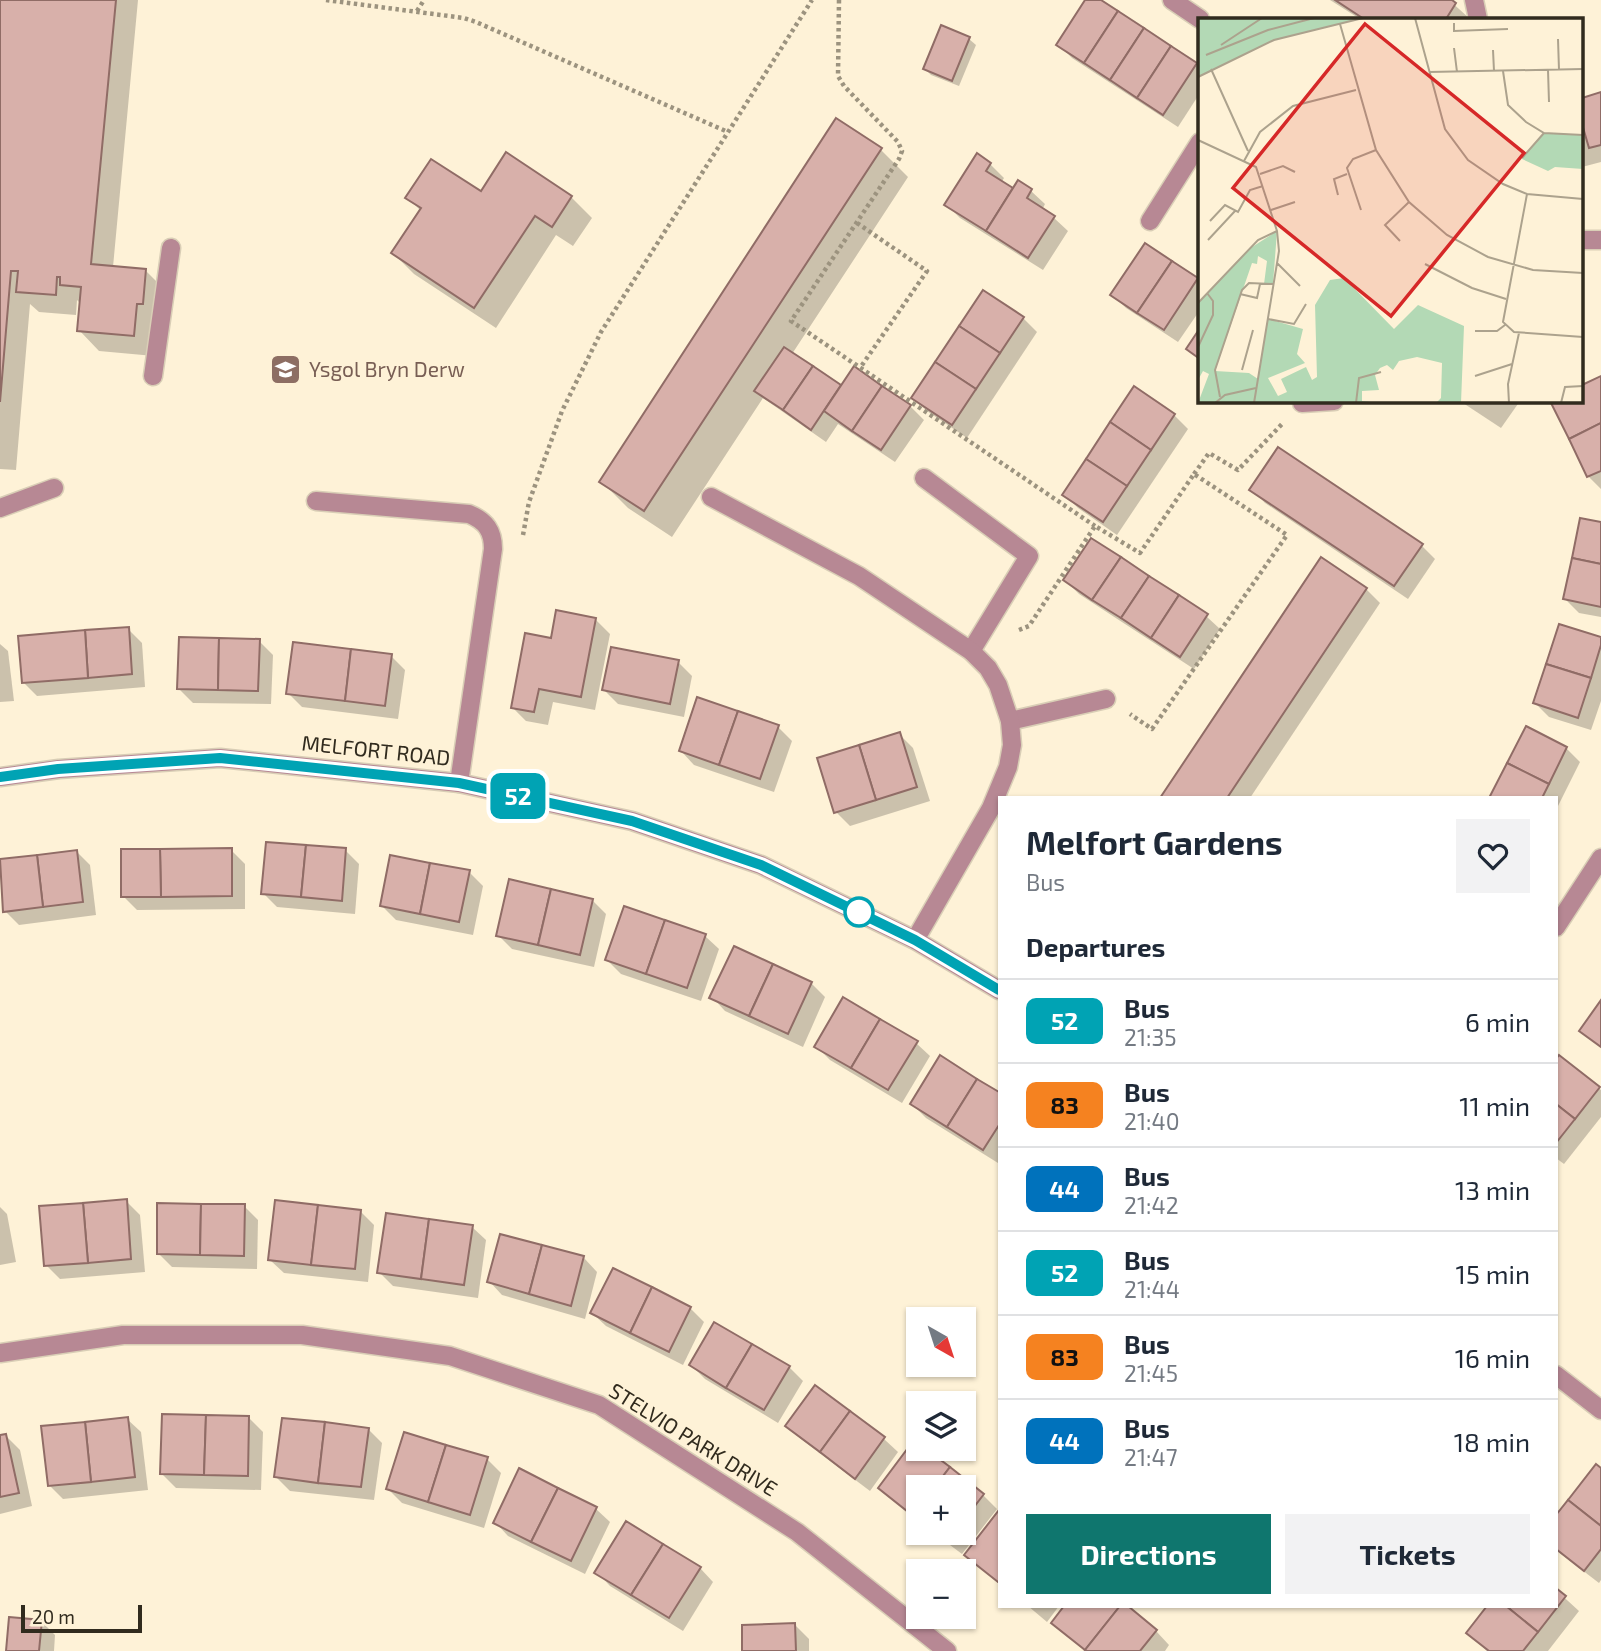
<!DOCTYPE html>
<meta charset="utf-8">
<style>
:root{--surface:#fff;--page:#f2f2f3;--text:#1f2937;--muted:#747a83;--line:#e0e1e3;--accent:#0f766e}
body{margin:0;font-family:"Exo 2",sans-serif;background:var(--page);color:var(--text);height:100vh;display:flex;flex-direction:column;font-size:26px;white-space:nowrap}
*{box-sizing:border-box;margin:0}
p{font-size:23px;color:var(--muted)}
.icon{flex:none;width:38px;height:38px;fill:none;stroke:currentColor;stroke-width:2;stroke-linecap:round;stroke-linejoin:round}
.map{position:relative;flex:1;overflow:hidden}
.drawer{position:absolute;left:998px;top:796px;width:560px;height:812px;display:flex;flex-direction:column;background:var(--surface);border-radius:0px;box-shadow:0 2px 5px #0004}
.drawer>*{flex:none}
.badge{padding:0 14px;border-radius:10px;font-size:24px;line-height:46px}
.needle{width:46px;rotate:141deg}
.fabs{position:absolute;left:906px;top:1307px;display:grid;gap:14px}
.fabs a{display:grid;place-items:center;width:70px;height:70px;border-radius:0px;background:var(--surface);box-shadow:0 2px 5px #0004;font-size:35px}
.scale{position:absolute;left:21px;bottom:18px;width:121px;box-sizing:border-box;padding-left:7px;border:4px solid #312b1e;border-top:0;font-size:19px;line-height:24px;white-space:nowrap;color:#312b1e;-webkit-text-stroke:5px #fef2d7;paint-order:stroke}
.map>.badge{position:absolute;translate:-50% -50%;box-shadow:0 0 0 4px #fff}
h2{padding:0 28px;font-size:26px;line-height:63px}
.round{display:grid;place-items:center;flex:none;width:74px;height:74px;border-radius:0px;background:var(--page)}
.overview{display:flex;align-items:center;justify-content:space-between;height:119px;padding:0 28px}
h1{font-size:33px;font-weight:700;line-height:52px}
.primary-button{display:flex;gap:14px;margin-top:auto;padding:14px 28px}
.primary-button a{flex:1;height:80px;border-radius:0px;background:var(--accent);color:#fff;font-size:28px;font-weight:700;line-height:80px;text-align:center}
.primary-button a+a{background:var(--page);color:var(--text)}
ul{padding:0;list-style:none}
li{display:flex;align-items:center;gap:21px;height:84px;padding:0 28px;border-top:2px solid var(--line)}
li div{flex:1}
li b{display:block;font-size:26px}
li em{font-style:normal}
li .badge{min-width:77px;font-weight:700;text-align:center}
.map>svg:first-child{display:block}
</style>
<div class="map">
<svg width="1601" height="1651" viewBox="0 0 1601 1651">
<rect width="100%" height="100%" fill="#fef2d7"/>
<!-- shadow -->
<g fill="#0003">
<path d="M0,0H138L113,267L145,270L166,291L154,356L99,351L79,330L81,304L77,300L76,315L39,312L30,304L16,470L0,469Z"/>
<path d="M1087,0H1098L1200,68V93L1178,127L1072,58L1058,44Z"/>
<path d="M1330,0H1449L1469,18L1360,19Z"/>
<path d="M969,39L976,45L959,86L931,75L925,69Z"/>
<path d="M1601,94V162L1582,167V100Z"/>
<path d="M881,150L908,177L792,354L842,388L910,406L924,420L895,462L838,424L826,442L763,398L672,537L628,508L601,481Z"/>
<path d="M507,155L571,197L592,218L573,246L556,235L496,328L414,274L393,253L421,211L408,198L481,194Z"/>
<path d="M990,164L1004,178L1001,183L1013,191H1031L1045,204L1042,210L1054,218L1068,231L1043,270L960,218L947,205Z"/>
<path d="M1145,246L1200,283V310L1178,342L1126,308L1112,294Z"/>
<path d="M1023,318L1037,332L967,438L927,411L913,398Z"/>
<path d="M1601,378V489L1588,476L1552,401H1582V387Z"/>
<path d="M1134,389L1174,415L1188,429L1117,535L1078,508L1064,494Z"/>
<path d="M1460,401H1520L1501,428Z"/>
<path d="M1252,489L1421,545L1435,559L1408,599L1265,503Z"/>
<path d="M1601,523V617L1579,613L1565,599Z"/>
<path d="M1065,580L1206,616L1220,629L1194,669L1079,594Z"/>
<path d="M1366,589L1380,603L1250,798H1162Z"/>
<path d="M596,620L610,634L595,710L553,702L548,725L526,721L512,707L552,640Z"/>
<path d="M128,629L142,643L145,687L37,696L23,682Z"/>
<path d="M1601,639V701L1591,730L1549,717L1535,703Z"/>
<path d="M259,641L273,655L271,704L193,703L179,689Z"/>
<path d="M0,644L8,651L14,701L0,702Z"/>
<path d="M391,656L405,670L398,719L302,707L288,693Z"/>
<path d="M678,662L692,676L684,717L618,704L604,690Z"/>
<path d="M778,727L792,741L774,792L694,765L681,751Z"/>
<path d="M899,734L913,748L930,801L850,826L836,812Z"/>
<path d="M1566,748L1580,762L1556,810V798H1491Z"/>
<path d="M231,850L245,864V909L137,910L123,896Z"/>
<path d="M345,850L359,864L355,914L277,907L263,893Z"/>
<path d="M76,851L90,865L96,915L19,925L5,911L0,861Z"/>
<path d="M469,872L483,886L473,935L396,920L382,906Z"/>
<path d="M593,901L606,914L594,967L512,949L498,935Z"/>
<path d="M705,936L719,949L701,1001L621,974L607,960Z"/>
<path d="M735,948L811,983L825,997L803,1047L725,1011L712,997Z"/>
<path d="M916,1043L930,1056L902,1103L830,1060L816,1046Z"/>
<path d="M1560,1057L1601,1090V1117L1564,1164L1556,1158V1062Z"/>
<path d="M941,1058L999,1094L998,1163L926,1118L912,1104Z"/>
<path d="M126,1201L140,1215L145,1272L60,1279L46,1265Z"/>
<path d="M244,1206L258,1220L257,1269L172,1267L158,1253Z"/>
<path d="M0,1207L7,1214L16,1262L0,1265Z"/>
<path d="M360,1211L374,1225L368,1282L284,1273L270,1260Z"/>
<path d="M472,1227L486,1240L478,1298L393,1286L379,1272Z"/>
<path d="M501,1236L584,1258L597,1272L585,1319L502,1295L489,1281Z"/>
<path d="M690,1308L704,1322L683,1365L606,1326L592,1313Z"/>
<path d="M691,1365L789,1367L803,1381L778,1423L705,1379Z"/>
<path d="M815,1388L884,1439L898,1452L870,1491L801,1439L787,1426Z"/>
<path d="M249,1418L263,1432L261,1490L176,1488L162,1474Z"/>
<path d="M127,1419L141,1432L148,1490L63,1499L49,1485Z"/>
<path d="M368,1429L382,1443L374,1500L290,1491L276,1477Z"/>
<path d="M6,1436L20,1450L32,1506L0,1514V1437Z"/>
<path d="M919,1449H923L983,1495L997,1509L962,1554L934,1533H964V1488H919V1521L880,1488Z"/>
<path d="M487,1459L501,1473L484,1528L402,1503L388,1489Z"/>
<path d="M1597,1467L1601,1470V1580L1599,1583L1556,1550V1518Z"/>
<path d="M596,1509L610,1522L585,1574L508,1536L495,1522Z"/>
<path d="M999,1513V1584L966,1555Z"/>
<path d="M700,1568L713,1582L683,1631L610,1586L597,1572Z"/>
<path d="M1556,1590L1579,1611L1548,1651H1487L1468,1633L1556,1606Z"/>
<path d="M1028,1606H1059L1047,1622Z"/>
<path d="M41,1621L55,1635L54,1651H8Z"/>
<path d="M1053,1623L1156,1631L1169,1645L1165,1651H1085Z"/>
<path d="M795,1625L809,1639V1651H744Z"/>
</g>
<!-- building -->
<g fill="#d8b0aa" stroke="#906c66" stroke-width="2">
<path d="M0,0H116L91,264L146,269L143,304H137L134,336L77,331L81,287L60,285V277H57L56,295L16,292L18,271H11L0,402Z"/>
<path d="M1085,0H1101L1118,11L1084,63L1056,45Z"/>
<path d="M1335,0H1452L1456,3L1446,19H1364Z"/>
<path d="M1118,11L1144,28L1110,80L1084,63Z"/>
<path d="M941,25L970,37L952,81L923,69Z"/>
<path d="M1144,28L1171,46L1137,98L1110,80Z"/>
<path d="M1171,46L1197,63L1163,115L1137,98Z"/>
<path d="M1601,92V145L1589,148L1582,124V98Z"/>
<path d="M836,118L882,148L644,511L599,482Z"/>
<path d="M506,152L572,196L552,227L535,216L474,308L391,253L421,208L405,198L431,159L481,191Z"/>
<path d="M977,153L991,163L986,171L1013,188L986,231L944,205Z"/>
<path d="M1018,180L1032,189L1027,198L1055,216L1028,258L986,231Z"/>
<path d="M1145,243L1172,261L1137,313L1110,295Z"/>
<path d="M1172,261L1198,278L1164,330L1137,313Z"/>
<path d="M983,290L1024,317L1000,353L959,326Z"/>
<path d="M959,326L1000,353L976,389L935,362Z"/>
<path d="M1200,328V359L1186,349Z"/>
<path d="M784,347L813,366L783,410L754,391Z"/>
<path d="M935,362L976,389L952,425L911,398Z"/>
<path d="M813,366L841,385L811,430L783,410Z"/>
<path d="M854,366L882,386L852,431L824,411Z"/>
<path d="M1601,376V423L1569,439L1550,401H1582V385Z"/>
<path d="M882,386L911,405L881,450L852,431Z"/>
<path d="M1134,386L1175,414L1151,450L1110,422Z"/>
<path d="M1110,422L1151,450L1127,486L1086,459Z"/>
<path d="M1601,423V471L1587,477L1569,439Z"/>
<path d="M1278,447L1423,544L1394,586L1249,490Z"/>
<path d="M1086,459L1127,486L1103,522L1062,495Z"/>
<path d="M1580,518L1601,522V564L1572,558Z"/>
<path d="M1091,538L1121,557L1092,600L1063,580Z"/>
<path d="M1121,557L1149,576L1121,618L1092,600Z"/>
<path d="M1321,557L1367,588L1227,798H1160Z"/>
<path d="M1572,558L1601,564V607L1563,599Z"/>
<path d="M1149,576L1179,595L1151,638L1121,618Z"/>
<path d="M1179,595L1208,614L1180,657L1151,638Z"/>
<path d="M556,610L596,618L581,697L539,689L534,712L511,708L525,633L551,638Z"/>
<path d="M1559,624L1601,637V645L1591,678L1546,664Z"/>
<path d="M129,627L132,674L88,678L85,630Z"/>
<path d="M85,630L88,678L22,683L18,636Z"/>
<path d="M179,637L219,638L218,690L177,689Z"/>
<path d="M219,638L260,639L258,691L218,690Z"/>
<path d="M293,642L351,649L345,701L286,694Z"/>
<path d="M611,647L679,660L670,704L602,690Z"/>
<path d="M351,649L392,654L385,706L345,701Z"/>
<path d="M1546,664L1591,678L1578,718L1533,703Z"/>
<path d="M697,697L738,711L719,765L679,751Z"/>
<path d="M738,711L779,725L760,779L719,765Z"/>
<path d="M1526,726L1567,747L1549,784L1507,763Z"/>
<path d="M900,732L917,787L876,800L859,745Z"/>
<path d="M859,745L876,800L834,813L817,758Z"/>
<path d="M1507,763L1549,784L1542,798H1489Z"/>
<path d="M266,842L306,845L301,897L261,894Z"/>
<path d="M306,845L346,848L342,901L301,897Z"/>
<path d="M232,848V896L161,897L160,849Z"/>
<path d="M121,849H160L161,897H121Z"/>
<path d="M77,850L83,902L43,907L37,855Z"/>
<path d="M37,855L43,907L3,912L0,859Z"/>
<path d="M390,855L430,863L420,914L380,906Z"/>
<path d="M430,863L470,870L459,922L420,914Z"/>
<path d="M509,879L551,889L538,945L496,936Z"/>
<path d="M551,889L593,899L580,955L538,945Z"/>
<path d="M624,906L665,920L646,974L605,960Z"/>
<path d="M665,920L706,934L687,988L646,974Z"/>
<path d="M734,946L773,964L749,1016L709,998Z"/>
<path d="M773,964L812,982L788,1034L749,1016Z"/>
<path d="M843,997L880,1019L851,1068L814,1047Z"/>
<path d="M1601,1000V1047L1579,1031Z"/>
<path d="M880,1019L918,1041L888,1090L851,1068Z"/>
<path d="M940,1055L977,1079L947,1127L910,1104Z"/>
<path d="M1559,1055L1600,1087L1575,1119L1556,1104V1059Z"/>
<path d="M977,1079L999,1092V1125L983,1150L947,1127Z"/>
<path d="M1556,1104L1575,1119L1556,1143Z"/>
<path d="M127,1199L131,1259L88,1263L83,1203Z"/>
<path d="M275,1200L318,1205L311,1265L268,1260Z"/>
<path d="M83,1203L88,1263L44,1266L39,1206Z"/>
<path d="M157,1203L201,1204L200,1255L157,1254Z"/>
<path d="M201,1204H245L244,1256L200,1255Z"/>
<path d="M318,1205L361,1210L355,1269L311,1265Z"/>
<path d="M386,1213L429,1219L421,1279L377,1273Z"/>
<path d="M429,1219L473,1225L464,1285L421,1279Z"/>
<path d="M500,1234L542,1245L529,1294L487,1282Z"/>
<path d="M542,1245L584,1256L571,1306L529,1294Z"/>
<path d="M613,1268L652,1287L630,1333L590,1313Z"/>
<path d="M652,1287L691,1307L669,1352L630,1333Z"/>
<path d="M714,1322L752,1344L726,1388L689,1365Z"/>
<path d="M752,1344L790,1366L764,1410L726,1388Z"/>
<path d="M815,1385L850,1411L820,1452L785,1426Z"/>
<path d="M850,1411L885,1437L855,1479L820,1452Z"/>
<path d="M162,1414L206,1415L204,1475L160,1474Z"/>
<path d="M206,1415L249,1416L248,1476L204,1475Z"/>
<path d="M128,1417L135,1477L91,1482L85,1422Z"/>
<path d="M282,1418L325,1422L318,1483L274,1477Z"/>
<path d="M85,1422L91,1482L48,1486L41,1426Z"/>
<path d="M325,1422L369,1428L361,1487L318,1483Z"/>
<path d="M404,1432L446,1445L428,1502L386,1489Z"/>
<path d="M6,1434L19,1493L0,1497V1435Z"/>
<path d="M914,1440L919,1444V1449H926L950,1467L934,1488H919V1507L912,1515L878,1488Z"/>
<path d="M446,1445L488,1457L470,1515L428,1502Z"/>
<path d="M1596,1464L1601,1468V1526L1568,1500Z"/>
<path d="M950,1467L984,1494L964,1520V1488H934Z"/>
<path d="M519,1468L558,1488L531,1542L493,1523Z"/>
<path d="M558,1488L597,1507L571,1561L531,1542Z"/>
<path d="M1568,1500L1601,1526V1549L1584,1571L1556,1549V1515Z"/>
<path d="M999,1510V1581L998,1582L964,1555Z"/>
<path d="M626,1521L663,1544L631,1595L594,1573Z"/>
<path d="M663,1544L701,1567L669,1618L631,1595Z"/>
<path d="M1556,1588L1566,1596L1538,1632L1506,1606H1556Z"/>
<path d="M1064,1606H1120L1085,1650L1051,1623Z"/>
<path d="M1120,1606H1128L1157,1630L1140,1651H1087L1085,1650Z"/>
<path d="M1487,1606H1506L1538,1632L1523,1651H1489L1466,1633Z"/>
<path d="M9,1617L42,1620L39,1651H6Z"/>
<path d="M795,1623L796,1651H742V1625Z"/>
</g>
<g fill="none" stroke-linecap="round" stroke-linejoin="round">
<defs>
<g id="service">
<path d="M1474,0L1478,19"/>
<path d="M153,376L171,248"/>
<path d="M1302,403L1334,401"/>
<path d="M924,478L1029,556L971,651"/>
<path d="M316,501L469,514C486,521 493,531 493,549L459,783"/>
<path d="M0,508L54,488"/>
<path d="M1010,721L1106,699"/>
</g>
<g id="minor">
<path d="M1150,221L1200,142"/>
<path d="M711,497L859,576L971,651L988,668L998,685L1010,721L1012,745L1008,767L991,808L915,940"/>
<path d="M0,777L59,769L220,758L459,783L632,821L761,865L915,940L999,990"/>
<path d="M1556,927L1601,858"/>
<path d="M0,1353L123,1335H302L450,1356L599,1405L797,1532L947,1651"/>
<path d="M1556,1375L1601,1410"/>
</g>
<g id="tertiary">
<path d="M1172,0L1200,19"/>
<path d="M1582,240H1601"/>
</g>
</defs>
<!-- service casing -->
<use href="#service" stroke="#d9ceb6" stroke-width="21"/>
<!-- minor casing -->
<use href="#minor" stroke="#d9ceb6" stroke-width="21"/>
<!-- tertiary casing -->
<use href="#tertiary" stroke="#d9ceb6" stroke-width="21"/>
<!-- path -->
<g stroke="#9c937f" stroke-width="4.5" stroke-dasharray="3.5 3.5" stroke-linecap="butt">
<path d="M326,0L464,18L476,22L728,132"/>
<path d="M839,0L838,76L844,86L898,142L902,151L899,159L791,321L1095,526"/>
<path d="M417,11L424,0"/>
<path d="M857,223L927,271L860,368"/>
<path d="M1194,474L1209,453L1238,470L1282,424"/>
<path d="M523,535L529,502L562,411L601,332L812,0"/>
<path d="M1019,630L1029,626L1095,526L1140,553L1194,474L1287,535L1152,729L1130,714"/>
</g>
<!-- service -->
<use href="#service" stroke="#b78894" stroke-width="18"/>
<!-- minor -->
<use href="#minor" stroke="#b78894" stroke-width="18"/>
<!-- tertiary -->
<use href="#tertiary" stroke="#b78894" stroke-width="18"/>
</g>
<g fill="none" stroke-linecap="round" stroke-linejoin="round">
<defs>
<path id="line" d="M0,777L58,769L220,758L459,783L632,821L761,865L915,940L999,990"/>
</defs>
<!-- line casing -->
<use href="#line" stroke="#fff" stroke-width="16"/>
<!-- line -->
<use href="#line" stroke="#00a3b4" stroke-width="10"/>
</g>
<!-- icons -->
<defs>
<symbol id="school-square" viewBox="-11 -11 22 22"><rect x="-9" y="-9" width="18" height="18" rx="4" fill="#8d6e63" stroke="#fef2d7"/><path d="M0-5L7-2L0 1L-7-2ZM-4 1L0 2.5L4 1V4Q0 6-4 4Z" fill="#fff"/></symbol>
</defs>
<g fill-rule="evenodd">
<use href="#school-square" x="268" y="352" width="35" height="35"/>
</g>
<!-- markers -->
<circle fill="#fff" stroke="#00a3b4" stroke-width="3.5" cx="859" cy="912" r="14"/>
<g text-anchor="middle" stroke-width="5" stroke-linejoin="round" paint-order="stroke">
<!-- education labels -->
<g font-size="21" fill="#785e54" stroke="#fef2d7" text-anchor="start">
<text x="309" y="377">Ysgol Bryn Derw</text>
</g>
<!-- street labels -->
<g font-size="21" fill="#312b1e" stroke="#fef2d7">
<text transform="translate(376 751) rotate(6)" y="7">MELFORT ROAD</text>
<text transform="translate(693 1440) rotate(32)" y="7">STELVIO PARK DRIVE</text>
</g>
</g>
<!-- overview -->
<g transform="translate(1198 18)">
<rect width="385" height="385" fill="#fef2d7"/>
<path d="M0,0H165L76,22L0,59ZM346,115L385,117V151L357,149L350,153L324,141ZM79,213L75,266H66L69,243L60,238L59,246L54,245L17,353L51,355L60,361L70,301L105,311L99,336L107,345L70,360L80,378L89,374L83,361L108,349L114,362L119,359L117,287L132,262L146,260L196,311L220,287L266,308L263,385H238L243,380L244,345L219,339L201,343L195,352L189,347L182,350L177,357L181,372L164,373V383L182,385H0L11,356L5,353L0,362V285L51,231Z" fill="#b3d9b5"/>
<path fill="none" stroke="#aca28d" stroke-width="2" d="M217,0L247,111L270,142L305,166L329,176L385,181M256,5V13L310,11M142,6L178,132L211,184L249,217L290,239L335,252L385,255M360,21L361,52M23,27L64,0M256,30L259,54M295,32L296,53M8,37L70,12L116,0M13,51L50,133M350,52L351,84M305,53L310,87L328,104L346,115L385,117M231,54L385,51M0,59L76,22L165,0M0,122L58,149L79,213L81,233L56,385M324,140L346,115M46,143L62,114L95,88L158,72M62,156L85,148L97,154M329,176L305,304L316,314L385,319M140,177L136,161L149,156M73,192L97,184M163,192L149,150L155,141L178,132M12,203L27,187L40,194L52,172L65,168M10,222L37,193M202,223L187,207L211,184M79,245L102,268M227,246L274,270L308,281M42,276L59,280L62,266M0,285L60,222L79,213M70,301L96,306L108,286M277,313H299L307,307M0,329L15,297V283L9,275M44,352L55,312M277,358L314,346M22,379L17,352L44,272L51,265L75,266M17,385L27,377L58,370M158,385L161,360L183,354M311,385L310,366L321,315M363,385L367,369L385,368"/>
<path fill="#d62828" fill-opacity="0.15" stroke="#d62828" stroke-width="3.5" d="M167,6L326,135L193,298L35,170Z"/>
<rect width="385" height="385" fill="none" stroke="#312b1e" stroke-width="3.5"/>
</g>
</svg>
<div class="fabs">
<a><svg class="needle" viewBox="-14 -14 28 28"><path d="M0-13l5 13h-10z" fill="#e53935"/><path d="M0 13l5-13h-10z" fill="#747a83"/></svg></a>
<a><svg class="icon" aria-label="layers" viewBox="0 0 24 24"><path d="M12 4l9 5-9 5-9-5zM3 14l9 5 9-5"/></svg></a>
<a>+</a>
<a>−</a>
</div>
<div class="scale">20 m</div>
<b class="badge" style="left:518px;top:796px;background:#00a3b4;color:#fff">52</b>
<section class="drawer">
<div class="overview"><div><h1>Melfort Gardens</h1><p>Bus</p></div><a class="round"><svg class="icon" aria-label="heart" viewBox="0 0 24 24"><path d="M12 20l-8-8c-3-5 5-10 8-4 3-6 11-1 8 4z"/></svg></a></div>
<h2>Departures</h2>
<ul>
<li><span class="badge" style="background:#00a3b4;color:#fff">52</span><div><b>Bus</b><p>21:35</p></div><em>6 min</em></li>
<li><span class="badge" style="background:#f58220;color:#111">83</span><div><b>Bus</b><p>21:40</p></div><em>11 min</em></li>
<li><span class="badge" style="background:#0072bc;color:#fff">44</span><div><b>Bus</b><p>21:42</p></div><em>13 min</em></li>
<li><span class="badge" style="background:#00a3b4;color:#fff">52</span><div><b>Bus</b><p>21:44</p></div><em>15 min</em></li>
<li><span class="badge" style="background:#f58220;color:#111">83</span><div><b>Bus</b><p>21:45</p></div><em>16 min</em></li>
<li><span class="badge" style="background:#0072bc;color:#fff">44</span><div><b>Bus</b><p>21:47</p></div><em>18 min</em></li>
</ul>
<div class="primary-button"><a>Directions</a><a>Tickets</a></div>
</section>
</div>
